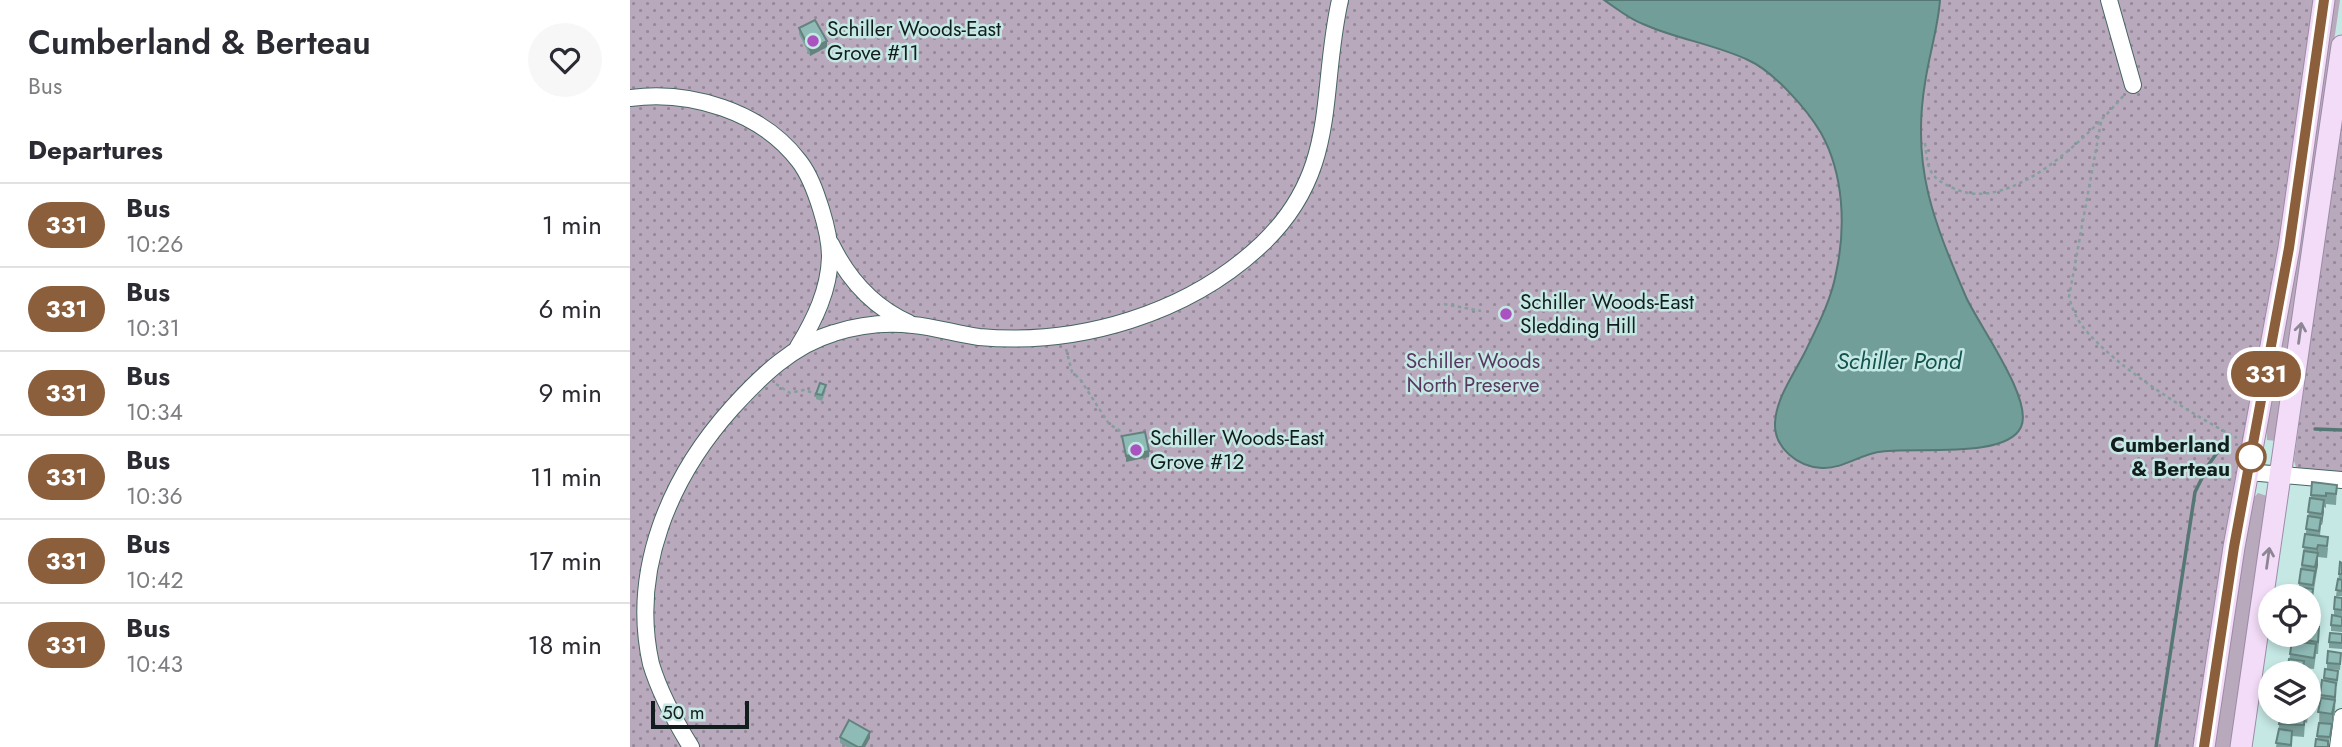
<!DOCTYPE html>
<style>
:root{--surface:#fff;--page:#f7f7f7;--text:#2b2b33;--muted:#7c7c81;--line:#e1e1e2}
body{margin:0;font-family:Jost,sans-serif;background:var(--page);color:var(--text);height:100vh;display:flex;flex-direction:column;font-size:26px;white-space:nowrap}
*{box-sizing:border-box;margin:0}
p{font-size:23px;color:var(--muted)}
.icon{flex:none;width:38px;height:38px;fill:none;stroke:currentColor;stroke-width:2;stroke-linecap:round;stroke-linejoin:round}
.map{position:relative;flex:1;overflow:hidden}
.sheet{display:flex;flex-direction:column;background:var(--surface);width:630px}
.sheet>*{flex:none}
.badge{padding:0 14px;border-radius:23px;font-size:24px;line-height:46px}
.tools{position:absolute;left:1628px;top:584px;display:grid;gap:14px}
.tools a{display:grid;place-items:center;width:63px;height:63px;border-radius:50%;background:var(--surface);box-shadow:0 4px 10px #0003;font-size:35px}
.scale{position:absolute;left:21px;bottom:18px;width:98px;box-sizing:border-box;padding-left:7px;border:4px solid #111e1d;border-top:0;font-size:19px;line-height:24px;white-space:nowrap;color:#111e1d;-webkit-text-stroke:5px #c5e8e4;paint-order:stroke}
.map>.badge{position:absolute;translate:-50% -50%;box-shadow:0 0 0 4px #fff}
h2{padding:0 28px;font-size:26px;line-height:63px}
.round{display:grid;place-items:center;flex:none;width:74px;height:74px;border-radius:37px;background:var(--page)}
.head{display:flex;align-items:center;justify-content:space-between;height:119px;padding:0 28px}
h1{font-size:33px;font-weight:600;line-height:52px}
ul{padding:0;list-style:none}
li{display:flex;align-items:center;gap:21px;height:84px;padding:0 28px;border-top:2px solid var(--line)}
li div{flex:1}
li b{display:block;font-size:26px}
li em{font-style:normal}
li .badge{min-width:77px;font-weight:700;text-align:center}
main{display:flex;flex:1;min-height:0}
.map>svg:first-child{display:block}
</style>
<main>
<section class="sheet">
<div class="head"><div><h1>Cumberland &amp; Berteau</h1><p>Bus</p></div><a class="round"><svg class="icon" aria-label="heart" viewBox="0 0 24 24"><path d="M12 20l-8-8c-3-5 5-10 8-4 3-6 11-1 8 4z"/></svg></a></div>
<h2>Departures</h2>
<ul>
<li><span class="badge" style="background:#8b5e3c;color:#fff">331</span><div><b>Bus</b><p>10:26</p></div><em>1 min</em></li>
<li><span class="badge" style="background:#8b5e3c;color:#fff">331</span><div><b>Bus</b><p>10:31</p></div><em>6 min</em></li>
<li><span class="badge" style="background:#8b5e3c;color:#fff">331</span><div><b>Bus</b><p>10:34</p></div><em>9 min</em></li>
<li><span class="badge" style="background:#8b5e3c;color:#fff">331</span><div><b>Bus</b><p>10:36</p></div><em>11 min</em></li>
<li><span class="badge" style="background:#8b5e3c;color:#fff">331</span><div><b>Bus</b><p>10:42</p></div><em>17 min</em></li>
<li><span class="badge" style="background:#8b5e3c;color:#fff">331</span><div><b>Bus</b><p>10:43</p></div><em>18 min</em></li>
</ul>
</section>
<div class="map">
<svg width="1712" height="747" viewBox="0 0 1712 747">
<defs>
<pattern id="park-dots" width="8" height="8" patternUnits="userSpaceOnUse" patternTransform="scale(1.75)"><rect width="8" height="8" fill="#b9a9bd"/><path d="M2 2h.1M6 6h.1" fill="none" stroke="#958999" stroke-width="1.8" stroke-linecap="round"/></pattern>
</defs>
<rect width="100%" height="100%" fill="#c5e8e4"/>
<!-- grass -->
<g fill="#b9a9bd">
<path d="M1704,0H1710L1646,441L1637,440L1636,420Z"/>
<path d="M1628,493L1637,496L1601,747H1584L1621,501Z"/>
</g>
<!-- park -->
<g fill="url(#park-dots)">
<path d="M0,0H1686L1657,205L1565,747H0Z"/>
<path d="M1712,105V472L1669,468L1666,467L1664,461Z"/>
</g>
<!-- water -->
<path fill="#729e99" stroke="#557874" stroke-width="2" d="M974,0H1310C1308,28 1299,55 1295,83C1281,167 1304,222 1336,297C1348,324 1404,400 1391,427C1376,460 1280,446 1248,452C1230,455 1212,469 1192,468C1168,467 1144,448 1145,423C1146,398 1164,374 1175,352C1187,327 1201,301 1206,273C1216,228 1214,174 1191,133C1177,109 1143,71 1118,60C1084,44 1046,39 1013,24C999,19 986,8 974,0Z"/>
<g fill="none" stroke-linecap="round" stroke-linejoin="round">
<!-- stream -->
<g stroke="#557874" stroke-width="3.5">
<path d="M1685,429L1712,430"/>
<path d="M1526,747L1565,492L1579,464L1597,439"/>
</g>
<defs>
<g id="minor">
<path d="M1479,0L1503,85"/>
<path d="M0,98C60,90 131,111 169,161C180,175 186,193 191,209C196,225 200,240 200,257C199,290 185,319 168,347"/>
<path d="M201,244C218,279 243,307 279,323"/>
<path d="M1618,472L1712,480"/>
<path d="M61,747C45,721 30,694 21,664C0,570 40,477 102,408C131,376 163,345 204,333C229,325 257,322 283,325C305,327 327,334 349,337C449,346 558,314 632,244C710,170 689,93 710,0"/>
<path d="M1708,747L1712,717"/>
</g>
<g id="major">
<path d="M1574,747L1604,547L1659,248L1694,0"/>
<path d="M1611,747L1712,46"/>
</g>
</defs>
<!-- minor casing -->
<use href="#minor" stroke="#476662" stroke-width="18"/>
<!-- major casing -->
<use href="#major" stroke="#9d8ba7" stroke-width="23"/>
<!-- path -->
<g stroke="#849f9c" stroke-width="2.5" stroke-dasharray="3.5 3.5" stroke-linecap="butt">
<path d="M1471,122L1439,297C1442,308 1446,318 1453,327C1485,367 1561,414 1607,438"/>
<path d="M1295,143C1298,170 1298,177 1325,189C1383,214 1460,134 1495,94"/>
<path d="M814,304L851,311"/>
<path d="M897,318L942,326"/>
<path d="M436,349L442,372L450,379L479,424L489,430L492,438"/>
<path d="M146,384L160,393L173,390L188,394"/>
</g>
<!-- minor -->
<use href="#minor" stroke="#fff" stroke-width="16"/>
<!-- major -->
<use href="#major" stroke="#f2dcf7" stroke-width="21"/>
</g>
<!-- wall -->
<g fill="#7ba19d">
<path d="M169,28L197,47L180,56L169,34Z"/>
<path d="M196,390L192,401L186,399V394Z"/>
<path d="M1707,485L1706,505L1696,504V508L1694,507L1692,525H1691L1690,536L1698,548L1697,558L1688,557V565L1683,596L1680,626L1689,639L1688,654H1686L1684,669L1674,668V674H1657L1663,635H1678V597L1669,587V583L1681,495Z"/>
<path d="M1712,563V596H1706L1709,574Z"/>
<path d="M1712,598V616L1704,615V609Z"/>
<path d="M1712,617V632L1701,631V625Z"/>
<path d="M1712,634V649L1699,648V642Z"/>
<path d="M1711,659L1710,670L1697,669V663Z"/>
<path d="M1695,669L1708,677L1707,686H1706L1705,712L1698,747H1685L1687,739L1689,724L1690,695L1694,681Z"/>
<path d="M1679,709L1677,723L1675,722L1674,737L1662,736V747H1646L1651,712H1678Z"/>
<path d="M210,737L240,738L235,747H217L210,743Z"/>
</g>
<!-- shaded-wall -->
<g fill="#64837f">
<path d="M197,41V47L180,56V50Z"/>
<path d="M519,451V457L496,462V456Z"/>
<path d="M1694,500V512L1692,525V514Z"/>
<path d="M1688,545V565L1685,578V567Z"/>
<path d="M1683,589L1682,619L1679,633V621Z"/>
<path d="M1706,683V694L1702,726V714Z"/>
<path d="M240,732V738L235,747H232Z"/>
</g>
<!-- building -->
<g fill="#8fbbb6" stroke="#64837f" stroke-width="2">
<path d="M185,20L197,41L180,50L169,28Z"/>
<path d="M190,383L196,385L192,395L186,394Z"/>
<path d="M515,432L519,451L496,456L492,436Z"/>
<path d="M1682,482L1707,485L1706,494L1696,493V496L1681,495Z"/>
<path d="M1680,498L1694,500L1692,514L1678,512Z"/>
<path d="M1678,516L1691,518L1689,531L1676,529Z"/>
<path d="M1675,534L1698,537L1697,546L1688,545L1687,549L1673,547Z"/>
<path d="M1674,551L1688,553L1685,567L1672,565Z"/>
<path d="M1710,562L1712,563V574H1709Z"/>
<path d="M1671,569L1685,571L1683,585L1669,583Z"/>
<path d="M1708,579L1712,580V591L1706,590Z"/>
<path d="M1668,587L1683,589L1681,603L1678,602V597H1667Z"/>
<path d="M1705,597L1712,598V610L1704,609Z"/>
<path d="M1678,606L1682,607L1679,621H1678Z"/>
<path d="M1702,615L1712,617V626L1701,625Z"/>
<path d="M1678,626L1689,627L1688,642L1662,638L1663,635H1678Z"/>
<path d="M1700,633L1712,634V643L1699,642Z"/>
<path d="M1662,641L1686,644L1684,658L1660,654Z"/>
<path d="M1698,651L1711,653L1710,664L1697,663Z"/>
<path d="M1659,659L1674,661L1672,674L1657,672Z"/>
<path d="M1695,669L1708,671L1707,680L1694,678Z"/>
<path d="M1692,680L1706,683L1705,697L1690,695Z"/>
<path d="M1691,698L1705,700L1702,714L1688,712Z"/>
<path d="M1651,712L1675,716L1674,725L1649,724Z"/>
<path d="M219,720L240,732L232,747H228L210,737Z"/>
<path d="M1689,723L1702,724L1700,737L1687,736Z"/>
<path d="M1649,729L1662,731L1661,745L1646,743Z"/>
<path d="M1686,739L1698,741V747H1685Z"/>
</g>
<!-- one-way arrows -->
<defs><path id="oneway-shaft" d="M-6 0H5M1.5-3L5.5 0L1.5 3" fill="none" stroke-width="1.6" stroke-linecap="round" stroke-linejoin="round" transform="scale(1.75)"/></defs>
<g stroke="#8d8695">
<use href="#oneway-shaft" transform="translate(1670 333) rotate(-82)"/>
<use href="#oneway-shaft" transform="translate(1638 558) rotate(-82)"/>
</g>
<g fill="none" stroke-linecap="round" stroke-linejoin="round">
<defs>
<path id="line" d="M1574,747L1604,547L1659,248L1694,0"/>
</defs>
<!-- line casing -->
<use href="#line" stroke="#fff" stroke-width="16"/>
<!-- line -->
<use href="#line" stroke="#8b5e3c" stroke-width="10"/>
</g>
<!-- markers -->
<g fill="#a952c0" stroke="#c5e8e4" stroke-width="2.5">
<circle cx="183" cy="41" r="7"/>
<circle cx="876" cy="314" r="7"/>
<circle cx="506" cy="450" r="7"/>
</g>
<circle fill="#fff" stroke="#8b5e3c" stroke-width="3.5" cx="1621" cy="457" r="14"/>
<g text-anchor="middle" stroke-width="5" stroke-linejoin="round" paint-order="stroke">
<!-- poi labels -->
<g font-size="21" fill="#111e1d" stroke="#c5e8e4" text-anchor="start">
<text x="197" y="36">Schiller Woods-East<tspan x="197" dy="24">Grove #11</tspan></text>
<text x="890" y="309">Schiller Woods-East<tspan x="890" dy="24">Sledding Hill</tspan></text>
<text x="520" y="445">Schiller Woods-East<tspan x="520" dy="24">Grove #12</tspan></text>
</g>
<!-- park labels -->
<g font-size="21" fill="#583861" stroke="#c5e8e4">
<text x="843" y="368">Schiller Woods<tspan x="843" dy="24">North Preserve</tspan></text>
</g>
<!-- stop labels -->
<g font-size="21" font-weight="bold" fill="#111e1d" stroke="#c5e8e4" text-anchor="end">
<text x="1600" y="452">Cumberland<tspan x="1600" dy="24">&amp; Berteau</tspan></text>
</g>
<!-- water labels -->
<g font-size="23" font-style="italic" fill="#13534e" stroke="#c5e8e4">
<text x="1269" y="369">Schiller Pond</text>
</g>
</g>
</svg>
<div class="tools">
<a><svg class="icon" aria-label="locate" viewBox="0 0 24 24"><circle cx="12" cy="12" r="6"/><path d="M12 2v4M12 18v4M2 12h4M18 12h4"/></svg></a>
<a><svg class="icon" aria-label="layers" viewBox="0 0 24 24"><path d="M12 4l9 5-9 5-9-5zM3 14l9 5 9-5"/></svg></a>
</div>
<div class="scale">50 m</div>
<b class="badge" style="left:1636px;top:374px;background:#8b5e3c;color:#fff">331</b>
</div>
</main>
